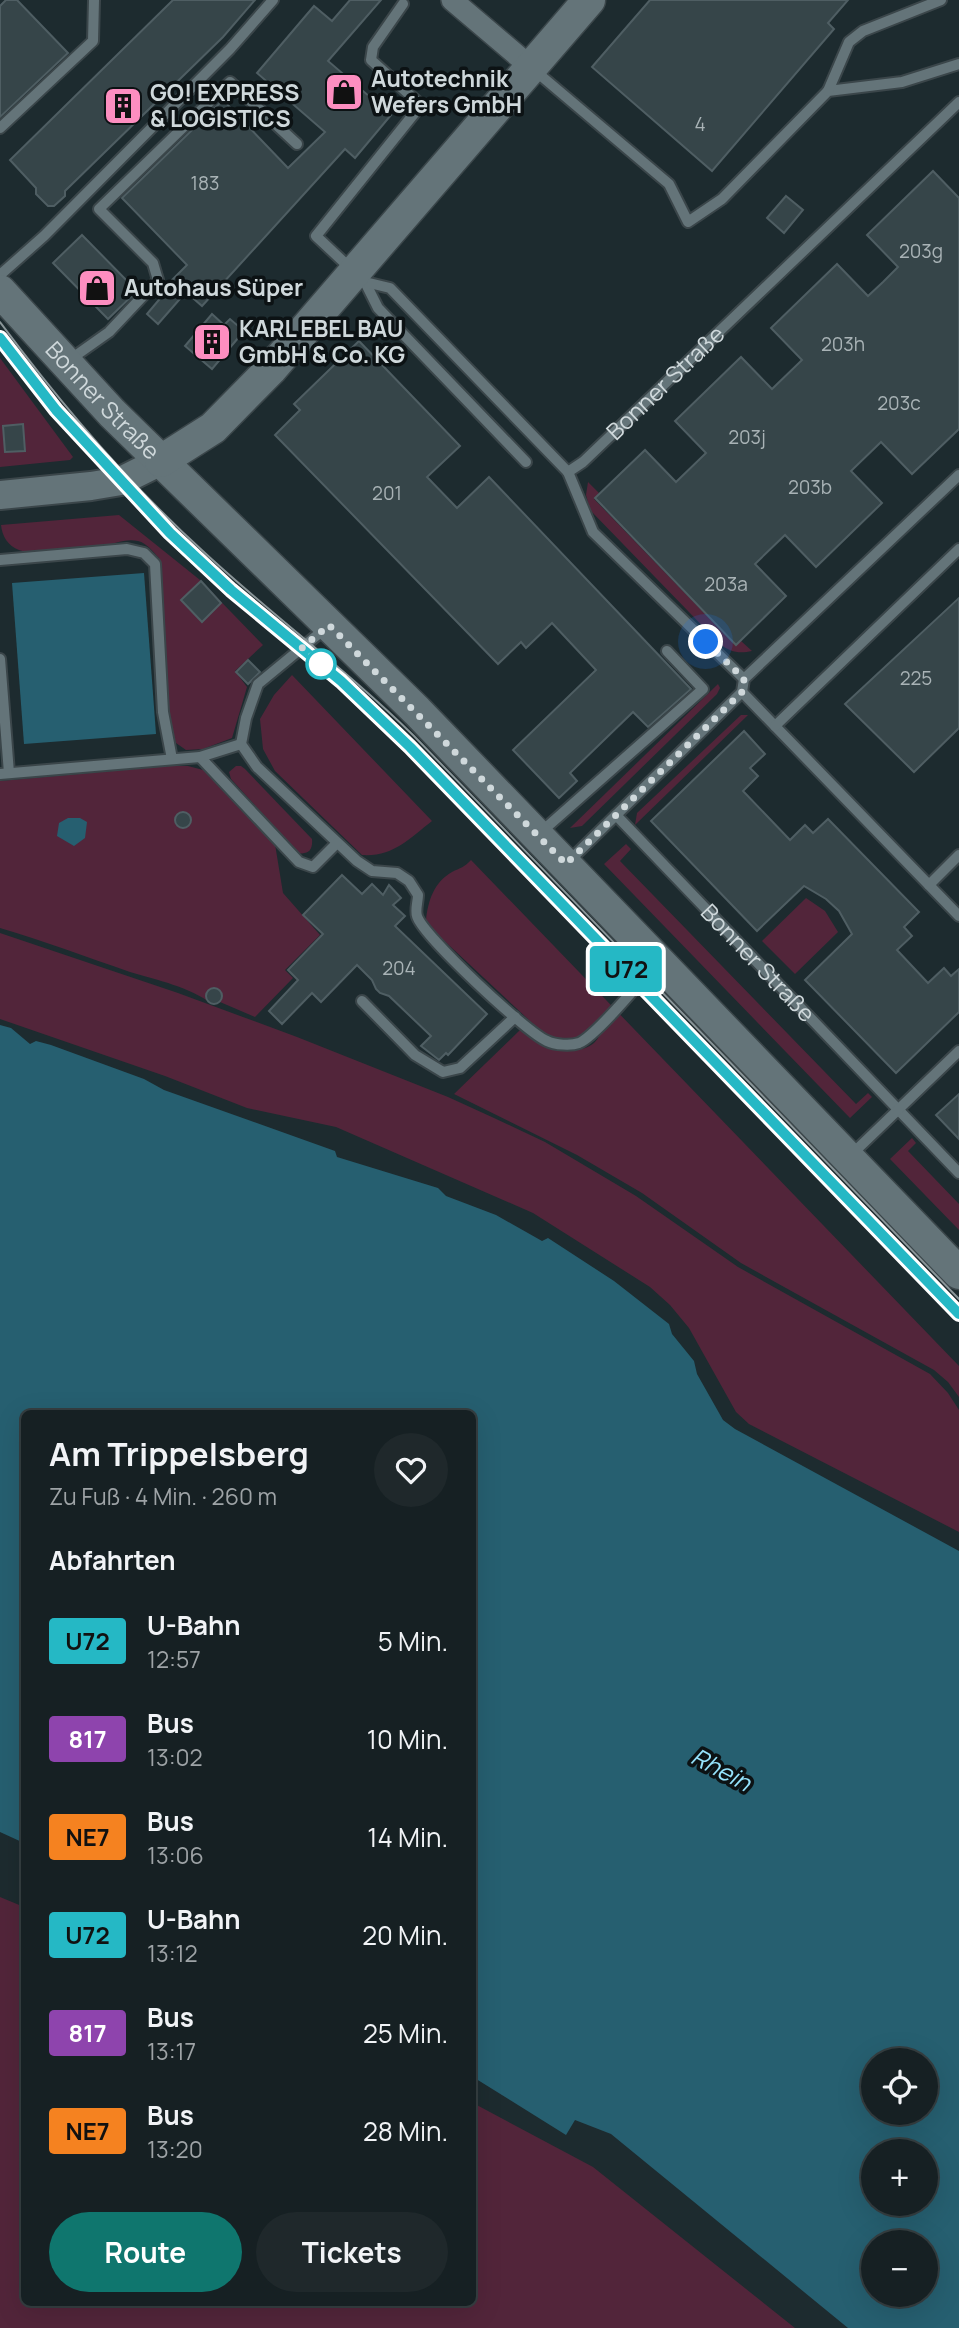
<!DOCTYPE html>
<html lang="de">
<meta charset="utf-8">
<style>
:root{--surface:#162023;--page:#1f282b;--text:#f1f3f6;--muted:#9ea3a6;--line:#353e41;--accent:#0f766e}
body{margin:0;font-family:Manrope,sans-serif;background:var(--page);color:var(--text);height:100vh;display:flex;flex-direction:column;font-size:26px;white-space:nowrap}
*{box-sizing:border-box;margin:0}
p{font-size:23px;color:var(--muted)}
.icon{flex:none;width:38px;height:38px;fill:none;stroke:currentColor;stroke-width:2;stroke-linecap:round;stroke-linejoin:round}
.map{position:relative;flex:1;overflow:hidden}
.sheet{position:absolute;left:21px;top:1410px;width:455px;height:896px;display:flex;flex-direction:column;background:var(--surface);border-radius:10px;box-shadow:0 7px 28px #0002,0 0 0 2px var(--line)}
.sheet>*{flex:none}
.badge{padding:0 14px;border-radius:5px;font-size:24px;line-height:46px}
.buttons{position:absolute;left:861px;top:2048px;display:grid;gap:14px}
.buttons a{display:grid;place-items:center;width:77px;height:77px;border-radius:50%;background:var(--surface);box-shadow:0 7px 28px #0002,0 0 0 2px var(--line);font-size:35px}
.you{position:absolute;width:35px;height:35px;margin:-18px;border:5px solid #fff;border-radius:50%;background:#1a73e8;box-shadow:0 0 0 10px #1a73e833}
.map>.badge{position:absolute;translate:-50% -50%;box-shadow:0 0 0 4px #fff}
h2{padding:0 28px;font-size:26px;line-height:63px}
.round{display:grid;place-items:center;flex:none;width:74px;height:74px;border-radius:37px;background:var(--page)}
.summary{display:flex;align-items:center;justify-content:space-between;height:119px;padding:0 28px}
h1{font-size:33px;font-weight:700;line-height:52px}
.button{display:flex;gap:14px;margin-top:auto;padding:14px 28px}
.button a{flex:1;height:80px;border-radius:42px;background:var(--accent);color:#fff;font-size:28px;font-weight:700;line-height:80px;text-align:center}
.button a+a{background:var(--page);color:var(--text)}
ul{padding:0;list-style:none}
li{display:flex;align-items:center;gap:21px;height:98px;padding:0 28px}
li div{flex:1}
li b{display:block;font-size:26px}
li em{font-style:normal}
li .badge{min-width:77px;font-weight:700;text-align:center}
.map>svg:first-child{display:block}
</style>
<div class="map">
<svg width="959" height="2328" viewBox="0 0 959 2328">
<rect width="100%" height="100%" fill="#1d2b2f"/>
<!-- green -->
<g fill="#52253a">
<path d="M0,358L73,457L70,460L0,467Z"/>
<path d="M588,482L599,493L594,499L735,645L741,641L752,651C739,654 730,652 720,644L590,510L586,495Z"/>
<path d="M119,515L200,580L263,645L235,671L247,687L232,738L203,749L186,750L176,743L165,711L159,558C153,552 147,543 138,541C126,538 113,544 101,547C86,550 31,555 19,550C8,546 2,536 1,525Z"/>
<path d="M292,675L432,821C409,839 393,857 362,855L275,771L263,749L260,719L274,695Z"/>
<path d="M718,684L720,688L717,694L582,826L570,828Z"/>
<path d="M741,715H748L635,825L637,813Z"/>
<path d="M169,766H188L207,771L274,838L283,893L320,935L285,970L293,978L255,1017L220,1002L212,1004C190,987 157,980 130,972C87,957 44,941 0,928V781Z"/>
<path d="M236,766H241L245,769L312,839C313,849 309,855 298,853L231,779L229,772Z"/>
<path d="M626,844L631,849L620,861L856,1104L868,1093L872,1097L850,1118L604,864Z"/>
<path d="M471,860L959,1366V1397L948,1382L934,1370L741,1263L642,1193L577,1155L454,1094L520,1030C537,1043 573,1060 594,1043C599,1038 603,1029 607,1024L600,1017L579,1039L562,1041L546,1036L438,935L426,920C428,901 434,882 452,872C460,868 465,867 471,860Z"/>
<path d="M806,898L825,911L838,932L795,974L762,941Z"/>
<path d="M0,933L178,993L297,1037L448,1097L494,1118L545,1142L636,1196L738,1267L930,1374L948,1393L959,1410V1532L749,1424L736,1412L689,1328L670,1305L650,1287L533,1213L336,1127L247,1108L165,1076L0,1019Z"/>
<path d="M912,1138L916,1143L908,1151L959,1204V1230L890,1159Z"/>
<path d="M0,1897L24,1907V2303H472L473,2103L593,2167L795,2328H0Z"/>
</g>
<!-- water -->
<g fill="#265f70" fill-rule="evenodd">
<path d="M144,573L156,734L24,744L12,583Z"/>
<path d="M68,818H80L87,822L85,838L74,846L57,836L59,823Z"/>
<path d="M0,1025L11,1028L30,1044L36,1041L51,1045L144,1079L164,1090L335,1151L337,1157L438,1188L446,1196L496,1215L542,1241L548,1238L614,1281L669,1324L672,1334L694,1361L697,1374L723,1420L735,1429L959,1551V2328H848L611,2134L575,2120L566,2135L473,2077L472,1414H24V1843L0,1832ZM873,2060H926V2112H873ZM873,2151H926V2203H873ZM873,2242H926V2294H873Z"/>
</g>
<!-- building -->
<g fill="#364549" stroke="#4f5e63" stroke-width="2">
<path d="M6,0H17L68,53L0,117V6Z"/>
<path d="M173,0H255L223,37L65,191V196L54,206H48L36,194V188L10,160Z"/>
<path d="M350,0H381L328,61L391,115L355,158L345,149L202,306L186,292L158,324L147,314L174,282L172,280L187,265L122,198L223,100L288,168L325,132L257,73L314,6L332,21Z"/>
<path d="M650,0H848L828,23L834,29L712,171L592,67Z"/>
<path d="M933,171L959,198V429L912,474L881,442L851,471L882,503L816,567L785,535L755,564L786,596L736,645L595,498L645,450L676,482L706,453L675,421L741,357L772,389L802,360L771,328L837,264L868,296L883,282L898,267L867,235Z"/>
<path d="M786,196L803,210L784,233L767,218Z"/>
<path d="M82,235L137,291L108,319L53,263Z"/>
<path d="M212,314L224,325L230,319L244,331L212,369L185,346Z"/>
<path d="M359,341L460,446L427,477L457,508L489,477L691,689L648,727L633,712L570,773L577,781L559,798L513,750L596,670L552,623L526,648L521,642L498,664L275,435L300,410L294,404Z"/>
<path d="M23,424L25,451L5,452L3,426Z"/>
<path d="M201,581L221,603L202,622L181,600Z"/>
<path d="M959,598V728L914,772L845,704Z"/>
<path d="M248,660L260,672L248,684L236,672Z"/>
<path d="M744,731L765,754L750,768L758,776L743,791L790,840L805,825L813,833L828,819L919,912L904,927L912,936L897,950L928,983L944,968L951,976L959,969V1012L896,1073L805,980L852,934L839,911L826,899L804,886L757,931L651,821Z"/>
<circle cx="183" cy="820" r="8"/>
<path d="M342,875L362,894L372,884L383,895L389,885L401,898L393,905L405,916L395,926L487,1014L448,1055L446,1053L439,1060L421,1046L431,1036L389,996L380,993L376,989L372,980L357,965L321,1002L312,993L282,1024L269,1011L298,980L288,970L323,934L303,915Z"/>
<circle cx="214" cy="996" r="8"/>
<path d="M959,1094V1139L936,1115Z"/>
</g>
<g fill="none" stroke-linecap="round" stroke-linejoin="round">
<defs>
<g id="service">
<path d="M403,4L373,47L371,60L421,105L316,236L365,282L378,308L526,462"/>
<path d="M533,69L669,184L688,222L722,199L828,91L902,82L959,64"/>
<path d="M828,91L849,42L863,31L941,0"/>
<path d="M0,128L93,41L94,0"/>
<path d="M0,275L44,236L230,49L273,0"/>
<path d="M365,282L390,288L568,472"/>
<path d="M68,361L109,332L158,280L153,263L99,209L230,82L297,144"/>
<path d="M0,560L127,549L144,553L155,564L163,712L172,759"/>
<path d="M327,627L258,684L246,718L241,744L257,767L357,861L372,871L397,873L409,881L418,895C418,901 415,910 417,916C422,935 527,1033 547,1041C555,1045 571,1046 579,1043C596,1036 642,980 657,963"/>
<path d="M0,659L9,773"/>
<path id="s1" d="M744,679L593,532L568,472L583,462L959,102"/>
<path d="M742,692L959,916"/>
<path d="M775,726L959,549"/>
<path d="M200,757L299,862L313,867L337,843"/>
<path d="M0,774L200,757L241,744"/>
<path id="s2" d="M616,815L959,1173"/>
<path d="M540,833L703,689L667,651"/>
<path d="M567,863L742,692L744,679L959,475"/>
<path d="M929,885L959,855"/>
<path d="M362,1001L415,1055L443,1072L460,1068L515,1017"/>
<path d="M850,1156L959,1051"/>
</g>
<path id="minor" d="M452,0L532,68"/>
<path id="tertiary" d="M0,495L91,486L121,481L161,461"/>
<g id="secondary">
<path id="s3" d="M0,291L112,413L417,711L959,1273"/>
<path d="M161,461L213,428L271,369L589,0"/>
</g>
</defs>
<!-- service casing -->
<use href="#service" stroke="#3b464a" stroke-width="14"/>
<!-- minor casing -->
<use href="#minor" stroke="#3b464a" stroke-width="24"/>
<!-- tertiary casing -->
<use href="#tertiary" stroke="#3b464a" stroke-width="32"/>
<!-- secondary casing -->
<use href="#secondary" stroke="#3b464a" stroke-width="35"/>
<!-- service -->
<use href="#service" stroke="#647479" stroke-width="10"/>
<!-- minor -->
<use href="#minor" stroke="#647479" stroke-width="21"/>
<!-- tertiary -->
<use href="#tertiary" stroke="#647479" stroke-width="28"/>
<!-- secondary -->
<use href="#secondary" stroke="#647479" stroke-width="32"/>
<!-- tram -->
<g stroke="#8a9598" stroke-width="2">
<path d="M0,322C61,404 129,484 205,553C273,616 348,671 414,736L959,1299"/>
<path d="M939,1292L959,1314"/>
</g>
</g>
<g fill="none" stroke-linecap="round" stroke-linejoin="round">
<defs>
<path id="line" d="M0,338L56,410L170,533L231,590L341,681L410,747L959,1314"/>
</defs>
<!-- line casing -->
<use href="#line" stroke="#fff" stroke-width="16"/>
<!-- line -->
<use href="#line" stroke="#25b8c5" stroke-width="10"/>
<!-- walk -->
<path stroke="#cfd8db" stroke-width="7" stroke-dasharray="0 12.6" d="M321,664L302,648L329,625L566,864L742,692L744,679L706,642"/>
</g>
<!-- icons -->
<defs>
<symbol id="shop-square" viewBox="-11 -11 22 22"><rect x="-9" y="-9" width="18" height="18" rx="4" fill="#fd8ec0" stroke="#0c1214"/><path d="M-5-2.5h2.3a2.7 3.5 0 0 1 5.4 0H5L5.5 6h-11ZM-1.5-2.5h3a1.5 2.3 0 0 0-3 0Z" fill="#111"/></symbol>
<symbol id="building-square" viewBox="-11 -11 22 22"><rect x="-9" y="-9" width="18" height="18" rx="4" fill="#fd8ec0" stroke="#0c1214"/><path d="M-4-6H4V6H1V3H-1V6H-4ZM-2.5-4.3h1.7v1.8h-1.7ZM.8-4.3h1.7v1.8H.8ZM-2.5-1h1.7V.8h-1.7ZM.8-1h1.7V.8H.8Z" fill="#111"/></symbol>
</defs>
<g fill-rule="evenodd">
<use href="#shop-square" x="322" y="70" width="44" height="44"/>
<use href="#building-square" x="101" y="84" width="44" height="44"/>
<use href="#shop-square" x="75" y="266" width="44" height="44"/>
<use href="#building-square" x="190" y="320" width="44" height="44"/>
</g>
<!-- markers -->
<circle fill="#fff" stroke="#25b8c5" stroke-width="3.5" cx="321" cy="664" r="14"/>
<g text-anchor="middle" stroke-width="7" stroke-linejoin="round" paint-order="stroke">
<!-- number labels -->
<g font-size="19" fill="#a9b3b6">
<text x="700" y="131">4</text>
<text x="205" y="190">183</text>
<text x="921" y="258">203g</text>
<text x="843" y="351">203h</text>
<text x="899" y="410">203c</text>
<text x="747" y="444">203j</text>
<text x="810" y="494">203b</text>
<text x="387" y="500">201</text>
<text x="726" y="591">203a</text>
<text x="916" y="685">225</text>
<text x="399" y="975">204</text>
</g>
<!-- poi labels -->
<g font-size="23" font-weight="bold" fill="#cfd8db" stroke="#0c1214" text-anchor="start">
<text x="371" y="87">Autotechnik<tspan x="371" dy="26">Wefers GmbH</tspan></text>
<text x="150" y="101">GO! EXPRESS<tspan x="150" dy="26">&amp; LOGISTICS</tspan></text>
<text x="124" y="296">Autohaus Süper</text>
<text x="239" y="337">KARL EBEL BAU<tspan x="239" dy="26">GmbH &amp; Co. KG</tspan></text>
</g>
<!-- street labels -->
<g font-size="23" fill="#cfd8db" stroke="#0c1214">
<text dy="8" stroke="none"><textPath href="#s1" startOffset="408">Bonner Straße</textPath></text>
<text dy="8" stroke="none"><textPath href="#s3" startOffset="150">Bonner Straße</textPath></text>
<text dy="8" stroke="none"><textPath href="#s2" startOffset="205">Bonner Straße</textPath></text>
</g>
<!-- water labels -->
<g font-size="24" font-style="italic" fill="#95e3fc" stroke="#0c1214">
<text transform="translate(721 1770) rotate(28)" y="8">Rhein</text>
</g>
</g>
</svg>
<div class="buttons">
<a><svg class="icon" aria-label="locate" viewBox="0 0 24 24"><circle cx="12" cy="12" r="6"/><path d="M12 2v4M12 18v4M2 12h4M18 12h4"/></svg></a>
<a>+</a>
<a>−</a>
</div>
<div class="you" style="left:706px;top:642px"></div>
<b class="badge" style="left:626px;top:969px;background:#25b8c5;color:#111">U72</b>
<section class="sheet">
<div class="summary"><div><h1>Am Trippelsberg</h1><p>Zu Fuß · 4 Min. · 260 m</p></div><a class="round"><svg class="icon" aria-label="heart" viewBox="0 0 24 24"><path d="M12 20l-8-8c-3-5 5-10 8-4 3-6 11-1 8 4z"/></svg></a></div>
<h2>Abfahrten</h2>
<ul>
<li><span class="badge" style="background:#25b8c5;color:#111">U72</span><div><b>U-Bahn</b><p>12:57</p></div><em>5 Min.</em></li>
<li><span class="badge" style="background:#8e44ad;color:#fff">817</span><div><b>Bus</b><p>13:02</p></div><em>10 Min.</em></li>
<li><span class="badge" style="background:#f58220;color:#111">NE7</span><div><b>Bus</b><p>13:06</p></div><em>14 Min.</em></li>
<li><span class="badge" style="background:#25b8c5;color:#111">U72</span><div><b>U-Bahn</b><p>13:12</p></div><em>20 Min.</em></li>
<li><span class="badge" style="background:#8e44ad;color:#fff">817</span><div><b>Bus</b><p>13:17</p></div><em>25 Min.</em></li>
<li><span class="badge" style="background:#f58220;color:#111">NE7</span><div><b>Bus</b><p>13:20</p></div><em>28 Min.</em></li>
</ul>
<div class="button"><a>Route</a><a>Tickets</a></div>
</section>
</div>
